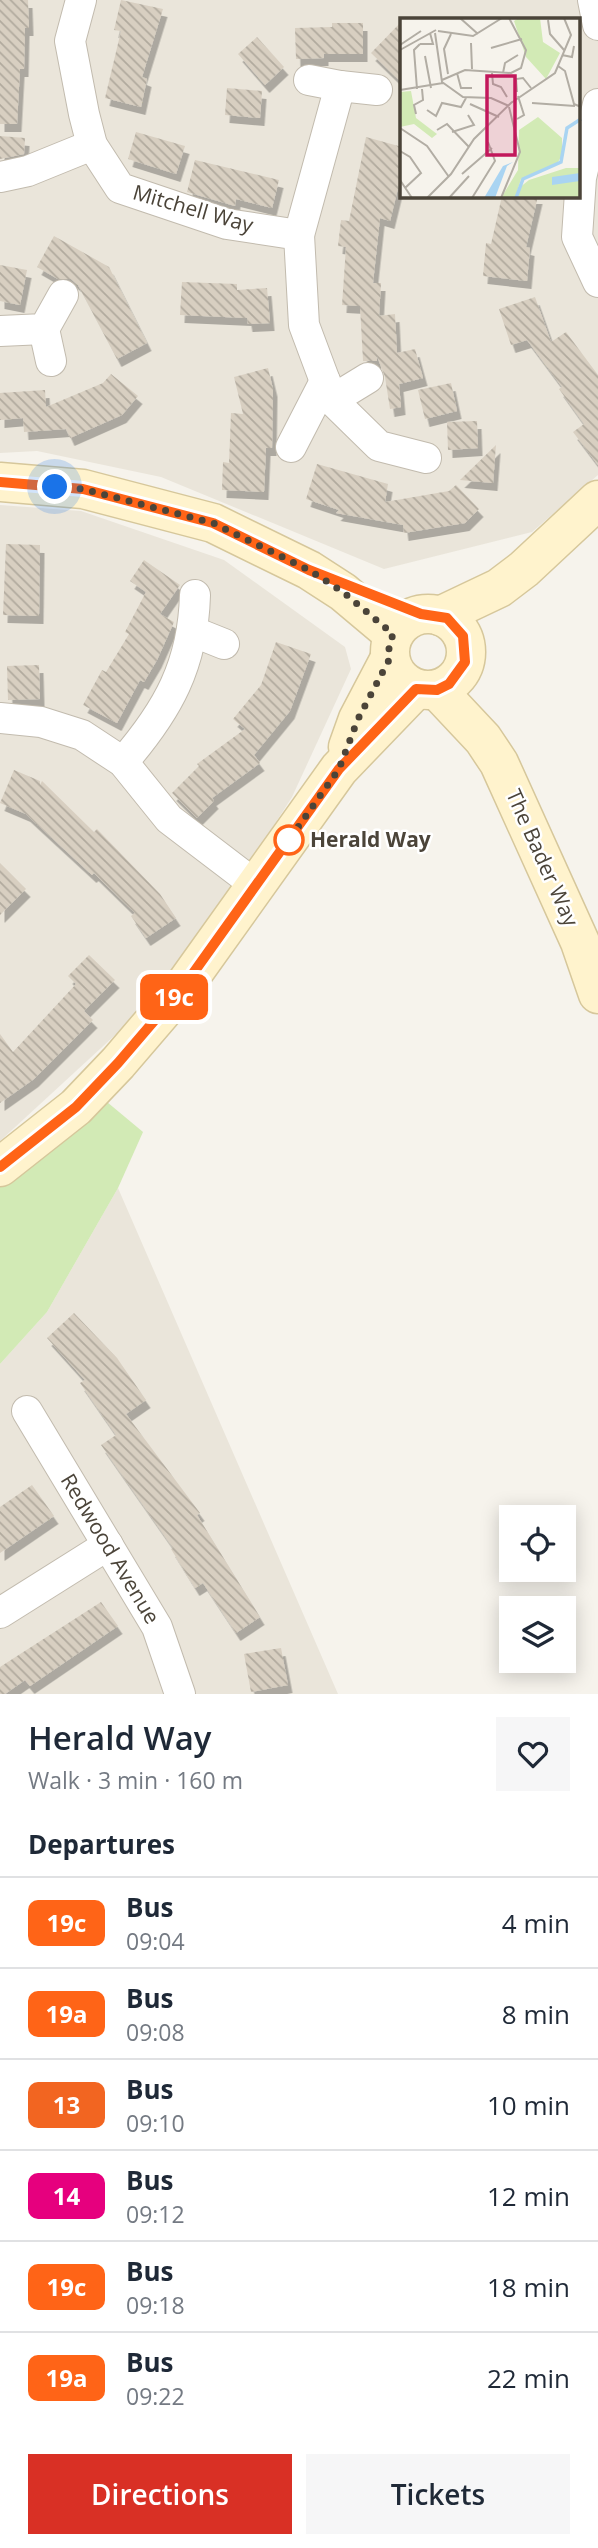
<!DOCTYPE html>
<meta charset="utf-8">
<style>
:root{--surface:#fff;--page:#f6f6f7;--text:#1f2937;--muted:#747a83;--line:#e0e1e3;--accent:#d93025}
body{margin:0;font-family:"Open Sans",sans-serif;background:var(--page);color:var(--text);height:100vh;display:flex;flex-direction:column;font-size:26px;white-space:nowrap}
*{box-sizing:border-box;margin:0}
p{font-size:23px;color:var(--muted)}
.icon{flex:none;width:38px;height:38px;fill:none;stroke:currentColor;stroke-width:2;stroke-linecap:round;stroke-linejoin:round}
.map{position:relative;height:1694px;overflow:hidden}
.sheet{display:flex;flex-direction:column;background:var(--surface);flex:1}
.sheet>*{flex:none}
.badge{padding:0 14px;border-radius:10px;font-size:24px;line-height:46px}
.buttons{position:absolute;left:499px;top:1505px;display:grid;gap:14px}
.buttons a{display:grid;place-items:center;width:77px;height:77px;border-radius:0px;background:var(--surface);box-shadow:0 4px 18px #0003;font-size:35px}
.you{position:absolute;width:35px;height:35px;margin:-18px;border:5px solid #fff;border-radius:50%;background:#1a73e8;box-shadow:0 0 0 10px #1a73e833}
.map>.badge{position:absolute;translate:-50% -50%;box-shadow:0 0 0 4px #fff}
h2{padding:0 28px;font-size:26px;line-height:63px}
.round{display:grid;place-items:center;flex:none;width:74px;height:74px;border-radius:0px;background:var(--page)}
.head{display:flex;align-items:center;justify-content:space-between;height:119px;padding:0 28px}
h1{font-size:33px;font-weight:600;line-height:52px}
.cta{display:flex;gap:14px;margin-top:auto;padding:14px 28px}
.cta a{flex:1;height:80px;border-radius:0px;background:var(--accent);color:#fff;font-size:28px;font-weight:600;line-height:80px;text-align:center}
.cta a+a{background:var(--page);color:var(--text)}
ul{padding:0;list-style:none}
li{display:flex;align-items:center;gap:21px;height:91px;padding:0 28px;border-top:2px solid var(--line)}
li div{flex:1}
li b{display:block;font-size:26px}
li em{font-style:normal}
li .badge{min-width:77px;font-weight:700;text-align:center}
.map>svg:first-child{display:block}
</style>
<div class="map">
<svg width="598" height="1694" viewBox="0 0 598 1694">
<defs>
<pattern id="building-back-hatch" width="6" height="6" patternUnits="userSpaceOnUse" patternTransform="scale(1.75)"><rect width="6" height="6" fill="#d8cfc1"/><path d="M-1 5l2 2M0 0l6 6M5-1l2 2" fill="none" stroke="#b1aa9e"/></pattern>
<filter id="shadow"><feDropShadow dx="4.5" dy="8" stdDeviation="0" flood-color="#0004"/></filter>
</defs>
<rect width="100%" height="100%" fill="#f6f3ec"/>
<!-- residential -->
<g fill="#eae5da" fill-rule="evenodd">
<path d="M0,0H598V475L532,532L384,569L161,477L37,451L0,453ZM402,19H579V196H402Z"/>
<path d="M0,505L81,511L224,560L345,647L351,669L292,797L176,979L0,1141Z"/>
<path d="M118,1188L338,1694H0V1364L47,1312Z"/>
</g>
<!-- park -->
<path fill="#d2eab5" d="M101,1097L143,1132L118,1188L47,1312L0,1364V1183Z"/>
<!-- building -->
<g fill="url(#building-back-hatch)" filter="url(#shadow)">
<path d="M0,0H28L29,28H25L24,69H20L17,124H0Z"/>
<path d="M121,0L163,9L142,77L147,79L141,107L105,98L121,31L114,30Z"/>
<path d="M402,21V83L371,53Z"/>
<path d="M332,23H363V54H324V58L296,59L295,28L332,27Z"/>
<path d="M257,37L284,67L265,85L238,54Z"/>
<path d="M227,88L262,91L260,118L225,115Z"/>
<path d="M136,132L185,146L176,174L128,159Z"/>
<path d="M0,136L25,138L24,154L0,159Z"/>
<path d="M366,137L402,147V172L390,221L380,218L373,283H381L379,316L395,314L397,353L415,349L423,378L399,384L401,407L390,409L385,377L377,356V361H363L360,306L342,305L346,247L338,246L341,220L349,221Z"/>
<path d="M195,160L279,180L272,208L236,199L235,206L187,192Z"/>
<path d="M502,196H538L526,247L530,248L527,281L483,276L486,243L491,244Z"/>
<path d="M54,236L109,267L147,343L117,359L78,285L71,279H58L37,267Z"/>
<path d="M0,265L27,270L20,305L0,301Z"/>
<path d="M182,282L237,284V290L267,288L270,323L248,324L247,318L180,315Z"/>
<path d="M535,297L551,342L566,332L598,375V465L573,432L584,424L559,389L562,387L527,340L511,345L499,309Z"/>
<path d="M268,368L273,389L272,448H266L264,492L222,490L223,462L229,463L231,413L243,414L234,377Z"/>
<path d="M111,374L138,396L122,415L70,438L66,429L24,432L23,418L0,420V393L45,390L46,407L103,383Z"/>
<path d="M451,383L457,411L425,419L418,390Z"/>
<path d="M477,421L478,448L448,450L447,422Z"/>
<path d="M496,445L493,483L460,480Z"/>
<path d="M317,464L388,484L385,502L449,491L456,485L479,509L465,523L404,533L403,525L336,513L339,510L306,499Z"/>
<path d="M6,544L40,545L39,616L3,615Z"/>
<path d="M144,560L180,585L160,614L174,622L157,660L144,682L140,680L117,723L83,705L102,670L106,672L129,634L125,632L146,592L130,581Z"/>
<path d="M276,642L311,654L290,711L254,755L260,763L212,798L214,801L197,818L172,793L199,766L197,764L245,729L233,719L261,685Z"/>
<path d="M39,665L40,699L8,700L7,666Z"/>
<path d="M14,770L40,781V785L42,781L94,832L97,829L160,894L176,918L146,938L131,916L135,913L94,873L92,875L26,814L0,803Z"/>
<path d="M0,863L26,889L0,915Z"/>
<path d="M89,955L115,980L84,1011L93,1020L34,1079L0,1103V1034L13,1052L76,984L68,976Z"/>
<path d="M74,1313L117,1358L146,1400L126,1414L200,1513L197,1515L260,1617L236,1633L203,1583L195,1588L171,1549L173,1548L101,1445L116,1435L80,1383L85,1380L47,1338Z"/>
<path d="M32,1485L54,1516L0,1553V1507Z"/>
<path d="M101,1602L118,1626L30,1686L25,1680L5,1694H0V1667Z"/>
<path d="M281,1648L288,1685L251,1692L244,1654Z"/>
</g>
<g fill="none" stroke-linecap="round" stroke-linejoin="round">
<defs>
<g id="street">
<path d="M81,0L70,41L84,114L92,145L120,188L227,224L299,235L304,325L332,400L379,446L426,458"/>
<path d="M593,0L598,25"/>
<path d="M309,80L340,86"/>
<path d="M598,104L581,178L577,237L598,282"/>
<path d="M0,177L28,171L92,145"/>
<path d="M299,235L340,86L377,90"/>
<path d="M44,329L51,361"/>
<path d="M0,331L44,329L63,295"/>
<path d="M332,400L368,378"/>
<path d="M291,447L325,381"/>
<path d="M194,632L224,644"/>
<path d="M0,718L41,722L82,735L123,762L169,819L257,886"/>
<path d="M123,762C168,710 193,665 195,595"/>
<path d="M27,1411L157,1627L180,1694"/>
<path d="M0,1613L108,1545"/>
</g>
<g id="secondary">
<path d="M0,482L83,489L213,523L309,570L343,592L393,634"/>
<circle cx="428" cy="652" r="38"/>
<path d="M440,616L499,588L524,569L598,500"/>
<path d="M437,690L483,739L499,763L580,942L598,994"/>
<path d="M348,747L358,719L389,660"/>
<path d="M0,1167L76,1107L118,1063L184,986L339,769L416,689"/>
</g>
</defs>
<!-- street casing -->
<use href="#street" stroke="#c2bbae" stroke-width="32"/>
<!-- secondary casing -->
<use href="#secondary" stroke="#d6c79b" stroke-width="41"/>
<!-- street -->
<use href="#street" stroke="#fff" stroke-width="30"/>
<!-- secondary -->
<use href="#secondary" stroke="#fff3cd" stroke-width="38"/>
</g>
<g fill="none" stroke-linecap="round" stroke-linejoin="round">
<defs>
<path id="line" d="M0,482L83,489L213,523L309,570L421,614L447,618L463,636L465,662L449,684L437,690L416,689L339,769L184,986L118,1063L76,1107L0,1167"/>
</defs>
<!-- line casing -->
<use href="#line" stroke="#fff" stroke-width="16"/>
<!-- line -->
<use href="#line" stroke="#ff6417" stroke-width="10"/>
<!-- walk -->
<path stroke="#4b4439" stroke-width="7" stroke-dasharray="0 12.6" d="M55,487L83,489L213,523L309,570L343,592L393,634L389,647V660L358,719L339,769L284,847L289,840"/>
</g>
<!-- markers -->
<circle fill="#fff" stroke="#ff6417" stroke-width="3.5" cx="289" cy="840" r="14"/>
<g text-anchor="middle" stroke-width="5" stroke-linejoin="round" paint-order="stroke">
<!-- street labels -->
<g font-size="21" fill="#4b4439" stroke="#fff">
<text transform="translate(193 209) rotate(16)" y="7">Mitchell Way</text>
<text transform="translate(542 858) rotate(66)" y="7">The Bader Way</text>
<text transform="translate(110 1549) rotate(59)" y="7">Redwood Avenue</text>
</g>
<!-- stop labels -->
<g font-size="21" font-weight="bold" fill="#4b4439" stroke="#fff" text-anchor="start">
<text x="310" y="847">Herald Way</text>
</g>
</g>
<!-- overview -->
<g transform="translate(400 18)">
<rect width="180" height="180" fill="#f6f3ec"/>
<path d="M119,0H140L143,24L160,35L146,61L126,39L114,3ZM11,73L16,100L37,116L32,120L14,106L0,109V74ZM138,99L162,120V137L157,146L121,161L115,180H101L118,152L119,112ZM166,150H180V180H117L119,170L129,162Z" fill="#d2eab5"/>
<path d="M113,144L107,148L95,180H84L103,148ZM180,155V163L152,167V159Z" fill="#a9d4f2"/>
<path fill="none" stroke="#a9d4f2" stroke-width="3.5" d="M116,180L123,161L161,144L167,110L181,101"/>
<path fill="none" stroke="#b2ada4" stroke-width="2" d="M60,0L78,16M148,2L150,16L164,32M38,13L73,18L102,0M35,15L42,64L63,79L91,80L109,88M71,25L72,51M20,26H33L30,15M0,27L21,13M91,30L122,21M0,32L36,12M162,37L172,39L174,28M25,38L31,70M158,48L165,53L174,86L181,89M57,55L61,70H72M92,55L93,66L101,69L107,79M103,55L105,45L118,37M48,56L44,31L51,16M42,62L65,52L111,55L121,50L126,32L109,0M17,71L14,32L20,26M0,72L43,65M117,74L116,61L123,60L131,70M111,85L155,55L171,17L164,0M132,85L175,88M70,86L99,99M27,92L36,98L42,85L61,89L66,80M16,96L14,87L23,82L22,71M117,101L124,97L118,78M0,110L27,128L49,159M37,112L47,106L69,129M52,114L74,107L68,97M0,133L10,139L21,155L5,170M62,156L92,130M0,162L12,180M27,180L51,156L74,121L112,84M49,180L69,158M72,180L95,143L88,124M101,180L120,134L109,89"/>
<path fill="#c2185b" fill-opacity="0.15" stroke="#c2185b" stroke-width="3.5" d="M87,58H115V137H87Z"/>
<rect width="180" height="180" fill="none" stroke="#4b4439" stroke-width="3.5"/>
</g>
</svg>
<div class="buttons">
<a><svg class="icon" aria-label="locate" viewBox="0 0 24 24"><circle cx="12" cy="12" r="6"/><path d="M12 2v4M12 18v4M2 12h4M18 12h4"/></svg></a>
<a><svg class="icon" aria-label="layers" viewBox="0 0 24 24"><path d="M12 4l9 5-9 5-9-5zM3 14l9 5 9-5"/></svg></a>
</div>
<div class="you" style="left:55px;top:487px"></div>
<b class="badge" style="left:174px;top:997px;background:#ff6417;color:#fff">19c</b>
</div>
<section class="sheet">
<div class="head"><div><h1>Herald Way</h1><p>Walk · 3 min · 160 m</p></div><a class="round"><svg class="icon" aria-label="heart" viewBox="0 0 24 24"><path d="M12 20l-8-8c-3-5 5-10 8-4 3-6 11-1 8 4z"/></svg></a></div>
<h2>Departures</h2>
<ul>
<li><span class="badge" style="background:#ff6417;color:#fff">19c</span><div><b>Bus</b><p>09:04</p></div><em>4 min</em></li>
<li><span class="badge" style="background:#ff6417;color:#fff">19a</span><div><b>Bus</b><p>09:08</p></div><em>8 min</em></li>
<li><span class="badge" style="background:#f26521;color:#fff">13</span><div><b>Bus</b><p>09:10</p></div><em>10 min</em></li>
<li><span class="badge" style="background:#e6007e;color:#fff">14</span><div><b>Bus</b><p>09:12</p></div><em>12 min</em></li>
<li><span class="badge" style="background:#ff6417;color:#fff">19c</span><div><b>Bus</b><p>09:18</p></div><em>18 min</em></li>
<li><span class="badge" style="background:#ff6417;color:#fff">19a</span><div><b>Bus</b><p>09:22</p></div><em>22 min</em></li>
</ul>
<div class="cta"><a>Directions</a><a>Tickets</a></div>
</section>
